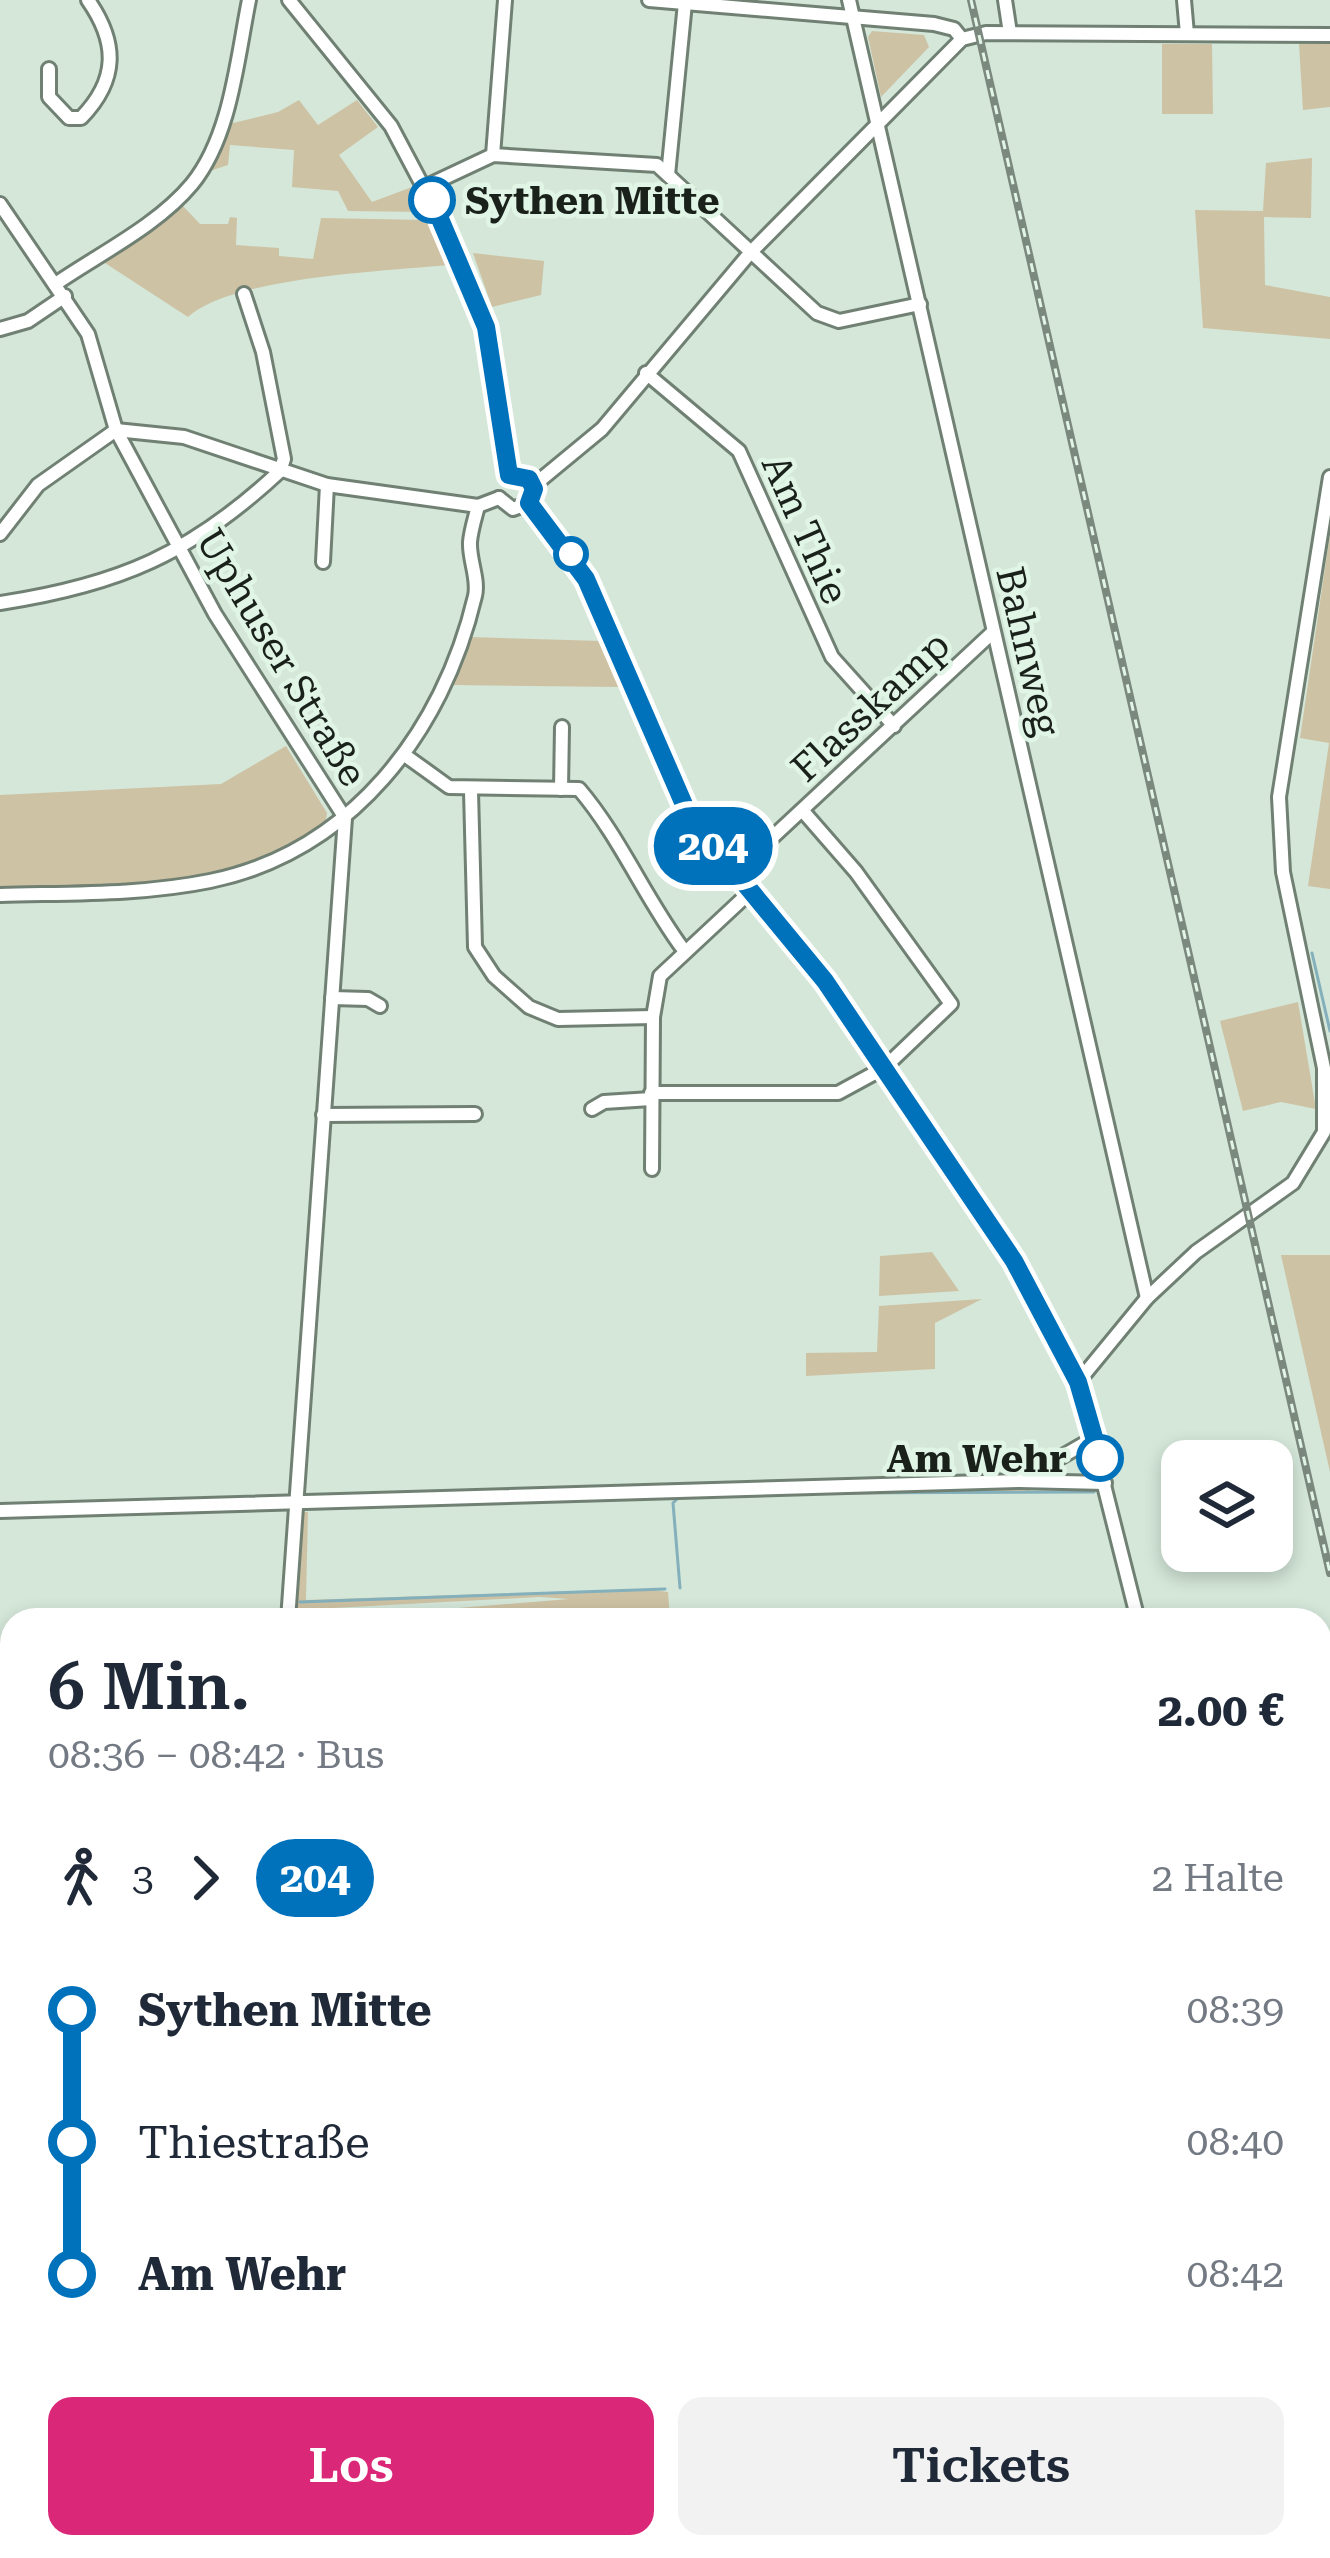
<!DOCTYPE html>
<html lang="de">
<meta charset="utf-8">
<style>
:root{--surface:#fff;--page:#f2f2f3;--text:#1f2937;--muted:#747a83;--accent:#db2777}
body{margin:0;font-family:"Roboto Serif",serif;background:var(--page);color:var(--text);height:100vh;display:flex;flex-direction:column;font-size:45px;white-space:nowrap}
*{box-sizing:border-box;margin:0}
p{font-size:39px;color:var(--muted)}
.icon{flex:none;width:66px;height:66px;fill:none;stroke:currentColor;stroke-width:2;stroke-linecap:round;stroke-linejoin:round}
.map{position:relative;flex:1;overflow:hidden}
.panel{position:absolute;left:0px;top:1608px;width:1332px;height:951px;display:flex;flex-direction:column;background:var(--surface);border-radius:36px 36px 0 0;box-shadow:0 6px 18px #0003}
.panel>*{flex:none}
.badge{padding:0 24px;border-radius:39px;font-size:42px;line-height:78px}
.controls{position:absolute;left:1161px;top:1440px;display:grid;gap:24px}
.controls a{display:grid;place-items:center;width:132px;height:132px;border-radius:24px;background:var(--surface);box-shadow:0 6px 18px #0003;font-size:60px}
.map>.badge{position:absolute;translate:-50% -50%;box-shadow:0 0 0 6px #fff}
.legs{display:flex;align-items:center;gap:18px;height:132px;padding:0 48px;font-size:39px}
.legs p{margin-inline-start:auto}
.headline{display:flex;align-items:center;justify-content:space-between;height:204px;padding:0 48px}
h1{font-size:66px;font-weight:600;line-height:90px}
.button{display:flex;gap:24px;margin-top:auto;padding:24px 48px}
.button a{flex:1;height:138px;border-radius:24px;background:var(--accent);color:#fff;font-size:48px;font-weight:600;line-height:138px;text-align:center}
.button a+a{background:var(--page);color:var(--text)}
ul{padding:0 48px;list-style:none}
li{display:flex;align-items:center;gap:42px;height:132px;font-size:45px}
li i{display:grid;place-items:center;width:18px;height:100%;margin:0 15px;background:currentColor}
li i::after{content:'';width:30px;height:30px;margin:-15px;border:9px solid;border-radius:50%;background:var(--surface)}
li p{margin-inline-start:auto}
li:first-child i{background:linear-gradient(#0000 50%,currentColor 0)}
li:last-child i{background:linear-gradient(currentColor 50%,#0000 0)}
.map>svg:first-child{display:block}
</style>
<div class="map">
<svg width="1330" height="2558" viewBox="0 0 1330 2558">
<rect width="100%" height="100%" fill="#d4e7d9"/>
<!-- green -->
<g fill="#cec2a4">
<path d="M872,31L924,35L929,47L881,97L868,37Z"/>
<path d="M1162,44H1212L1213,114H1162Z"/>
<path d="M1299,44H1330V107L1303,110Z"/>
<path d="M299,100L318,125L357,100L378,127L339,155L372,202L412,187L424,212L348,211L338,191L292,187L294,150L230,145L228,165L207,172L229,124L278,112Z"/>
<path d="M1312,158L1311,218L1264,217L1265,285L1330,297V339L1203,328L1195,210L1263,211L1266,163Z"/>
<path d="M183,206L200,224H228L230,217L237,218L236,245L279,248V256L313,259L321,218L427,220L449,265C386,271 232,277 188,317L105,263Z"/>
<path d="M473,253L544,261L541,295L492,307Z"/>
<path d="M1330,534V889L1308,886L1329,743L1300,738Z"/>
<path d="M470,637L601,641L619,687L453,685Z"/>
<path d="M286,746L327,813L325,826C228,893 112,886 0,891V795L221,784Z"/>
<path d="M1298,1002L1316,1109L1281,1102L1243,1111L1220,1021Z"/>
<path d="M932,1252L959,1291L879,1296L880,1256Z"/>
<path d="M1281,1255H1330V1472Z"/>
<path d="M982,1299L935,1323V1369L806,1376V1353L877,1352L879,1306Z"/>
<path d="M1030,1488V1493L814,1495V1490Z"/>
<path d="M302,1512H308L306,1600L644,1589L668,1592L670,1620H422L421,1611L569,1599L540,1597L314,1609L305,1620H295Z"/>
<path d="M1330,1876V2205L1320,2207V1878Z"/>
<path d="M0,2205H12V2494L0,2493V2457L6,2456Z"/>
<path d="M1320,2373L1330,2401V2558H1245L1241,2547H1320Z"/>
</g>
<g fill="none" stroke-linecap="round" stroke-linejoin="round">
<!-- stream -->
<g stroke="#84b0bc" stroke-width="3">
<path d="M1312,953L1330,1031"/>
<path d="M807,1493L1094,1492"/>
<path d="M679,1497L673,1503L680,1588"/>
<path d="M300,1602L665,1589"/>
<path d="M1329,2294H1330"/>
<path d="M888,2558L905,2547"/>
</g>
<defs>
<g id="minor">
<path d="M289,0L391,126L455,247L489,337L509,475"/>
<path d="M649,0L934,24L954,29L962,39"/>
<path d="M849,0L1147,1298"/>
<path d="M1005,0L1010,33"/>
<path d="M1184,0L1187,34"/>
<path d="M49,69V97L69,118H81C118,80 118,43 88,0"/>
<path d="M493,155L505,0"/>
<path d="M668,175L685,3"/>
<path d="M427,186L493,155L657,165L817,313L839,321L920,304"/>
<path d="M0,204L88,334L116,430L215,614L345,818L288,1620"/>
<path d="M57,283C101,253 158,225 192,184C231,136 237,59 249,0"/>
<path d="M0,329L28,321L65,296"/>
<path d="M646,373L739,451L832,657L894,726"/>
<path d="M533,486L602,429L750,253L962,39L986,33L1330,35"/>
<path d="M499,498L513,509L529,503"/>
<path d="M529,503L586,579L689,816L825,981L1014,1261L1078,1382L1138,1620"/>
<path d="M0,534L38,485L116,430L184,437L327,485L478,506L499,498"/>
<path d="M323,562L327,485"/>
<path d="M0,603C119,585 191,554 280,471L284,459L263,352L244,294"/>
<path d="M406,756L449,787L579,789C620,837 645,898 683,949"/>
<path d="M561,789L562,727"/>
<path d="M471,791L475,947L494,976L529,1007L558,1019L653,1017"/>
<path d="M734,873L993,632"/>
<path d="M0,895C70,893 141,895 210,881C351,852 443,732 475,596C479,579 469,560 470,542C471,530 475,518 478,506"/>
<path d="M332,998L368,999L380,1006"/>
<path d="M651,1093H838L884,1068L951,1004L856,872L802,810"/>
<path d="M592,1109L604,1102L651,1099"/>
<path d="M323,1115L475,1114"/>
<path d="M652,1169L653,1017L660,976L750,892"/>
<path d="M1078,1382L1147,1298L1196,1252L1293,1183L1324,1132V1068L1283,872L1279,797L1330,477"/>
<path d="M1023,1479L1094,1438"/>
<path d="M0,1511L1020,1481L1105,1483"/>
<path d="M1320,1724L1330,1727"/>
<path d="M0,2201H12"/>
<path d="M1320,2318L1330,2348"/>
<path d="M0,2542L12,2529"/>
</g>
</defs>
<!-- minor casing -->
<use href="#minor" stroke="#708174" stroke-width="18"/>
<!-- minor -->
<use href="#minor" stroke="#fff" stroke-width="12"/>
<defs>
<path id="rail" d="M971,0L1330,1573"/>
</defs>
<!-- rail casing -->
<use href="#rail" stroke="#7b887e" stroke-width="8"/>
<!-- rail -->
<use href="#rail" stroke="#e1f5e6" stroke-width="3" stroke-dasharray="9" stroke-linecap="butt"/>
</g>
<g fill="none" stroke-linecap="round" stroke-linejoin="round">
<defs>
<path id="line-1" d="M432,200L486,327L509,475L529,479L534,489L529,503L586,579L689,816L825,981L1014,1261L1078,1382L1100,1458"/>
</defs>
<!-- line-1 casing -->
<use href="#line-1" stroke="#fff" stroke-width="27"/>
<!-- line-1 -->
<use href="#line-1" stroke="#0072bc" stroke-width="18"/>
</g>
<!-- markers -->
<g fill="#fff" stroke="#0072bc" stroke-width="6">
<circle cx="432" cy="200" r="21"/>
<circle cx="571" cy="554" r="15"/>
<circle cx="1100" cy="1458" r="21"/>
</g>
<g text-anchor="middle" stroke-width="9" stroke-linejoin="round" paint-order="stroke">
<!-- stop labels -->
<g font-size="39" font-weight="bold" fill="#1a211b" stroke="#e1f5e6" text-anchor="start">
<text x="465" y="214">Sythen Mitte</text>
<text x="1067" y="1472" text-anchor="end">Am Wehr</text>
</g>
<!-- street labels -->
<g font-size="39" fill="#1a211b" stroke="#e1f5e6">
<text transform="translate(806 529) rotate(66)" y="14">Am Thie</text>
<text transform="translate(1029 651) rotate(77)" y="14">Bahnweg</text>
<text transform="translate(282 657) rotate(59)" y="14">Uphuser Straße</text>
<text transform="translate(870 706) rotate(-43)" y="14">Flasskamp</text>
</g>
</g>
</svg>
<div class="controls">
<a><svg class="icon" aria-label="layers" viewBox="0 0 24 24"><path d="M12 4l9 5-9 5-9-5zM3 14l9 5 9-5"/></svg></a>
</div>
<b class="badge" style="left:713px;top:846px;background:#0072bc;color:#fff">204</b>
<section class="panel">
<div class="headline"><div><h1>6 Min.</h1><p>08:36 – 08:42 · Bus</p></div><b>2.00 €</b></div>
<div class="legs"><svg class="icon" aria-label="walk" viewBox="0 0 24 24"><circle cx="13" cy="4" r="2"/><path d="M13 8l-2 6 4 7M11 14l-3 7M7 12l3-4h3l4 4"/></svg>3<svg class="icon" aria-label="forward" viewBox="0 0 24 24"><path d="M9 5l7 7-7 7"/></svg><b class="badge" style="background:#0072bc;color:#fff">204</b><p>2 Halte</p></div>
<ul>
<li><i style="color:#0072bc"></i><b>Sythen Mitte</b><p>08:39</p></li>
<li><i style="color:#0072bc"></i><span>Thiestraße</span><p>08:40</p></li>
<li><i style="color:#0072bc"></i><b>Am Wehr</b><p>08:42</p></li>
</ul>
<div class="button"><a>Los</a><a>Tickets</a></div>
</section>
</div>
